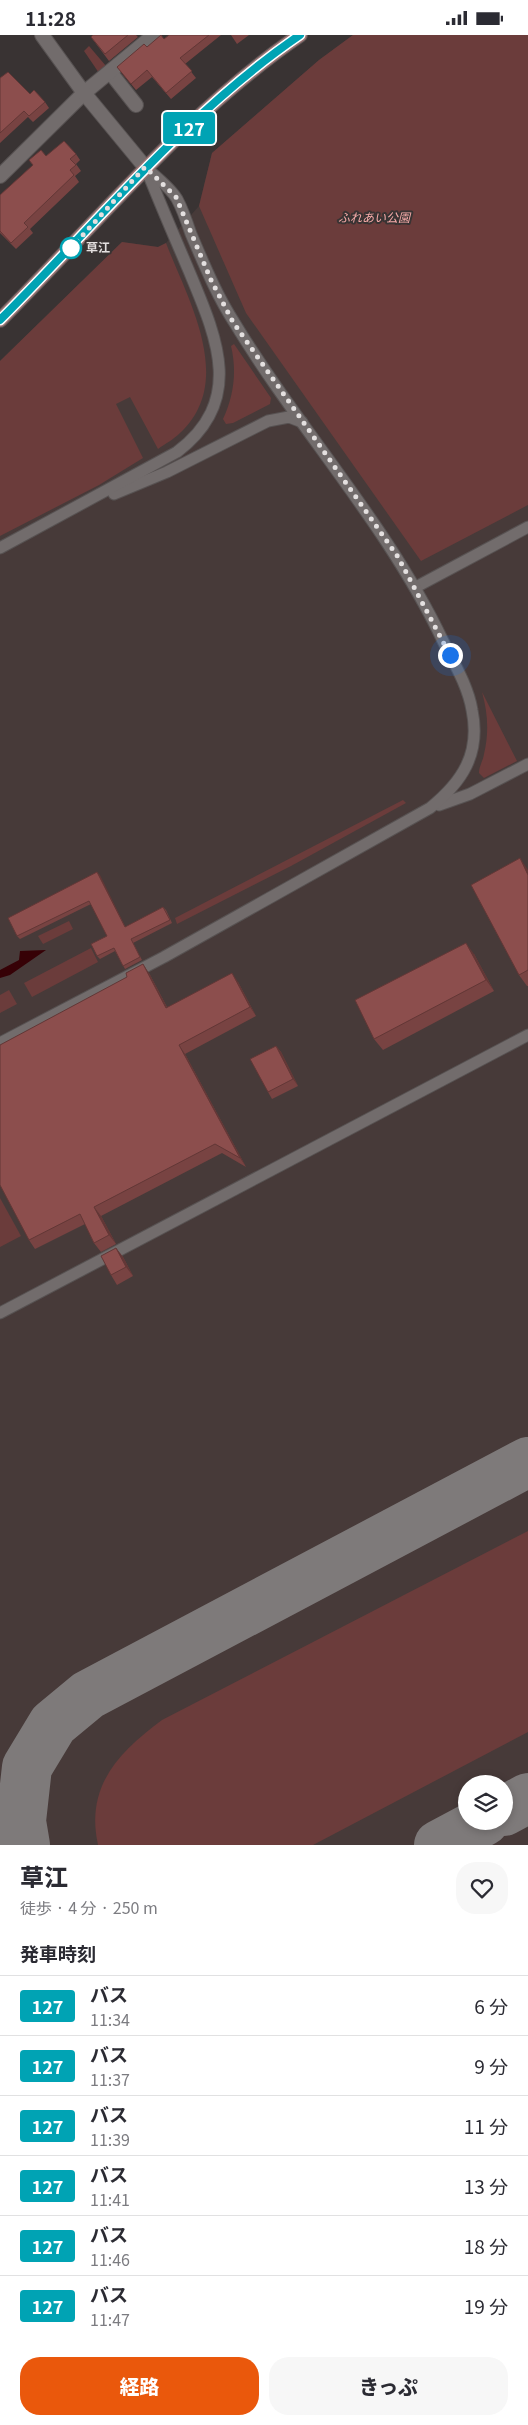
<!DOCTYPE html>
<html lang="ja">
<meta charset="utf-8">
<style>
:root{--surface:#fff;--page:#f7f7f7;--text:#2b2b33;--muted:#7c7c81;--line:#e1e1e2;--accent:#ea580c}
body{margin:0;font-family:Georgia,"Noto Sans JP",serif;background:var(--page);color:var(--text);height:100vh;display:flex;flex-direction:column;font-size:19px;white-space:nowrap}
*{box-sizing:border-box;margin:0}
p{font-size:16px;color:var(--muted)}
.icon{flex:none;width:28px;height:28px;fill:none;stroke:currentColor;stroke-width:2;stroke-linecap:round;stroke-linejoin:round}
.map{position:relative;height:1810px;overflow:hidden}
.side{display:flex;flex-direction:column;background:var(--surface);flex:1}
.side>*{flex:none}
.badge{padding:0 10px;border-radius:4px;font-size:18px;line-height:32px}
.tools{position:absolute;left:458px;top:1740px;display:grid;gap:10px}
.tools a{display:grid;place-items:center;width:55px;height:55px;border-radius:50%;background:var(--surface);box-shadow:0 2px 8px #0003;font-size:25px}
.you{position:absolute;width:25px;height:25px;margin:-12px;border:4px solid #fff;border-radius:50%;background:#1a73e8;box-shadow:0 0 0 8px #1a73e833}
.map>.badge{position:absolute;translate:-50% -50%;box-shadow:0 0 0 2px #fff}
h2{padding:0 20px;font-size:19px;line-height:45px}
.round{display:grid;place-items:center;flex:none;width:52px;height:52px;border-radius:20px;background:var(--page)}
.overview{display:flex;align-items:center;justify-content:space-between;height:85px;padding:0 20px}
h1{font-size:24px;font-weight:800;line-height:38px}
.button{display:flex;gap:10px;margin-top:auto;padding:10px 20px}
.button a{flex:1;height:58px;border-radius:20px;background:var(--accent);color:#fff;font-size:20px;font-weight:800;line-height:58px;text-align:center}
.button a+a{background:var(--page);color:var(--text)}
ul{padding:0;list-style:none}
li{display:flex;align-items:center;gap:15px;height:60px;padding:0 20px;border-top:1px solid var(--line)}
li div{flex:1}
li b{display:block;font-size:19px}
li em{font-style:normal}
li .badge{min-width:55px;font-weight:700;text-align:center}
.status{display:flex;justify-content:space-between;align-items:center;height:35px;padding:0 25px;background:var(--surface);direction:ltr}
.status svg{height:14px;fill:currentColor}
.map>svg:first-child{display:block}
</style>
<div class="status"><b>11:28</b><svg viewBox="0 0 49 12"><path d="M0 12V9h3v3zM5 12V6h3v6zM10 12V3h3v9zM15 12V0h3v12zM26 1h20v11H26zM47 4h2v5h-2z"/></svg></div>
<div class="map">
<svg width="528" height="1810" viewBox="0 0 528 1810">
<rect width="100%" height="100%" fill="#393333"/>
<!-- built -->
<path fill="#473a39" fill-rule="evenodd" d="M353,0H528V1810H0V326L122,207L158,212L166,208L199,171L212,118L319,25ZM466,1749H504V1786H466Z"/>
<!-- green -->
<g fill="#6b3c3b">
<path d="M353,0H528V470L421,526L246,278L199,171L212,118L319,25Z"/>
<path d="M89,11L106,31L99,38L84,16Z"/>
<path d="M122,207L158,212L166,208C188,265 236,346 180,398C174,404 165,409 158,414L130,362L116,369L143,423L99,450L0,501V326Z"/>
<path d="M234,309L271,363L270,369L233,388L226,389L223,384C234,360 237,336 231,311Z"/>
<path d="M482,657L517,726L484,743L479,738C479,731 483,726 484,719C489,698 488,678 482,657Z"/>
<path d="M403,765L406,768L291,831L177,889L175,883Z"/>
<path d="M69,886L73,894L43,909L38,901Z"/>
<path d="M91,913L98,927L32,962L24,948Z"/>
<path d="M9,955L17,969L0,978V960Z"/>
<path d="M0,1163L21,1201L0,1212Z"/>
<path d="M528,1496V1697L313,1810H98C85,1751 119,1717 162,1685Z"/>
</g>
<!-- water -->
<path fill="#360106" d="M46,915L10,940L0,943V935L19,925L20,916Z"/>
<g fill="none" stroke-linecap="round" stroke-linejoin="round">
<!-- taxiway -->
<g stroke="#7e7a7a" stroke-width="50">
<path d="M504,1776L528,1763"/>
<path d="M25,1810L21,1786L27,1732L53,1689L88,1660L528,1427"/>
<path d="M439,1810L484,1786"/>
</g>
<defs>
<g id="service">
<path d="M114,459L167,437L268,386L289,382L302,387"/>
<path d="M0,513L177,417C246,365 216,301 189,236C175,203 161,171 148,138"/>
<path d="M416,552L528,492"/>
<path d="M439,770L470,759L528,729"/>
<path d="M0,1008L164,922L430,773C462,747 481,719 472,675C468,651 454,628 443,606C388,490 300,396 234,287C216,259 204,229 191,199C187,187 183,175 177,164C170,152 155,141 145,132"/>
<path d="M0,1278L528,1000"/>
</g>
<g id="minor">
<path d="M110,37L136,70"/>
<path d="M0,141L84,58L154,0"/>
</g>
<path id="tertiary" d="M42,0L84,58L145,132"/>
<path id="secondary" d="M0,285C97,188 186,78 300,0"/>
</defs>
<!-- service casing -->
<use href="#service" stroke="#575252" stroke-width="13"/>
<!-- minor casing -->
<use href="#minor" stroke="#575252" stroke-width="16"/>
<!-- tertiary casing -->
<use href="#tertiary" stroke="#575252" stroke-width="16"/>
<!-- secondary casing -->
<use href="#secondary" stroke="#575252" stroke-width="16"/>
<!-- service -->
<use href="#service" stroke="#726c6c" stroke-width="11"/>
<!-- minor -->
<use href="#minor" stroke="#726c6c" stroke-width="14"/>
<!-- tertiary -->
<use href="#tertiary" stroke="#726c6c" stroke-width="14"/>
<!-- secondary -->
<use href="#secondary" stroke="#9a7272" stroke-width="14"/>
</g>
<!-- wall -->
<g fill="#784342">
<path d="M93,0H136L138,2L109,26L91,2Z"/>
<path d="M169,0H221L185,29L196,43L171,64L152,42L136,55L117,32L147,12L164,4Z"/>
<path d="M231,0H249L237,9Z"/>
<path d="M0,43L45,67L49,73L33,87L28,82L0,108Z"/>
<path d="M76,119L80,125L76,129L81,136L75,141L79,147L30,194L33,198L16,214L0,198V160L33,130L29,125L46,121Z"/>
<path d="M528,835V951H527L519,940Z"/>
<path d="M97,837L125,892L163,872L166,875L172,888L133,908L142,925L125,934L115,916L100,924L97,921L107,901L91,869L20,904L17,901Z"/>
<path d="M474,919L494,956L383,1015L374,1004Z"/>
<path d="M149,938L167,972L238,947L256,981L185,1019L246,1132L222,1118L101,1181L116,1209L101,1217L94,1208L85,1189L35,1214L29,1205Z"/>
<path d="M276,1011L281,1017L298,1051L272,1064L268,1057Z"/>
<path d="M116,1213L123,1222L133,1241L117,1250L111,1240Z"/>
</g>
<!-- shaded-wall -->
<g fill="#623736">
<path d="M520,823L528,835V840Z"/>
<path d="M97,837L100,840L127,895L125,892Z"/>
<path d="M466,908L474,919L494,956L486,945Z"/>
<path d="M143,929L149,938L172,982L166,973Z"/>
<path d="M232,938L238,947L256,981L250,972Z"/>
<path d="M179,1010L185,1019L246,1132L240,1123Z"/>
<path d="M276,1011L281,1017L298,1051L293,1044Z"/>
<path d="M94,1172L101,1181L116,1209L109,1200Z"/>
<path d="M116,1213L123,1222L133,1241L126,1232Z"/>
</g>
<!-- building -->
<g fill="#8c4e4d" stroke="#623736">
<path d="M93,0H128L105,19L91,2Z"/>
<path d="M161,0L164,4L169,0H209L180,23L192,36L166,58L147,35L131,49L117,32L144,9L147,12Z"/>
<path d="M8,37L30,59L34,55L45,67L29,81L24,76L0,98V43Z"/>
<path d="M64,106L76,119L70,124L76,130L70,135L74,140L24,188L28,192L11,208L0,196V160L33,130L29,125L41,115L46,121Z"/>
<path d="M520,823L528,840V935L519,940L471,850Z"/>
<path d="M97,837L125,892L163,872L170,885L131,904L140,922L123,931L114,913L97,921L91,909L107,901L89,866L17,901L8,883Z"/>
<path d="M466,908L486,945L374,1004L355,965Z"/>
<path d="M143,929L166,973L232,938L250,972L179,1010L240,1123L215,1109L94,1172L109,1200L94,1208L80,1179L29,1205L0,1150V1010L127,942L126,938Z"/>
<path d="M276,1011L293,1044L268,1057L250,1024Z"/>
<path d="M116,1213L126,1232L111,1240L101,1221Z"/>
</g>
<g fill="none" stroke-linecap="round" stroke-linejoin="round">
<defs>
<path id="line" d="M0,285C96,189 187,77 300,0"/>
</defs>
<!-- line casing -->
<use href="#line" stroke="#fff" stroke-width="11"/>
<!-- line -->
<use href="#line" stroke="#00a3b4" stroke-width="8"/>
<!-- walk -->
<path stroke="#e4e0e0" stroke-width="5" stroke-dasharray="0 9" d="M71,213L145,132L176,162L211,245L233,287L398,522L450,620"/>
</g>
<!-- markers -->
<circle fill="#fff" stroke="#00a3b4" stroke-width="2.5" cx="71" cy="213" r="10"/>
<g text-anchor="middle" stroke-width="4" stroke-linejoin="round" paint-order="stroke">
<!-- park labels -->
<g font-size="12" font-style="italic" fill="#f7aba9" stroke="#393333">
<text x="374" y="187">ふれあい公園</text>
</g>
<!-- stop labels -->
<g font-size="12" font-weight="bold" fill="#e4e0e0" stroke="#393333" text-anchor="start">
<text x="86" y="217">草江</text>
</g>
</g>
</svg>
<div class="tools">
<a><svg class="icon" aria-label="layers" viewBox="0 0 24 24"><path d="M12 4l9 5-9 5-9-5zM3 14l9 5 9-5"/></svg></a>
</div>
<div class="you" style="left:450px;top:620px"></div>
<b class="badge" style="left:189px;top:93px;background:#00a3b4;color:#fff">127</b>
</div>
<section class="side">
<div class="overview"><div><h1>草江</h1><p>徒歩 · 4 分 · 250 m</p></div><a class="round"><svg class="icon" aria-label="heart" viewBox="0 0 24 24"><path d="M12 20l-8-8c-3-5 5-10 8-4 3-6 11-1 8 4z"/></svg></a></div>
<h2>発車時刻</h2>
<ul>
<li><span class="badge" style="background:#00a3b4;color:#fff">127</span><div><b>バス</b><p>11:34</p></div><em>6 分</em></li>
<li><span class="badge" style="background:#00a3b4;color:#fff">127</span><div><b>バス</b><p>11:37</p></div><em>9 分</em></li>
<li><span class="badge" style="background:#00a3b4;color:#fff">127</span><div><b>バス</b><p>11:39</p></div><em>11 分</em></li>
<li><span class="badge" style="background:#00a3b4;color:#fff">127</span><div><b>バス</b><p>11:41</p></div><em>13 分</em></li>
<li><span class="badge" style="background:#00a3b4;color:#fff">127</span><div><b>バス</b><p>11:46</p></div><em>18 分</em></li>
<li><span class="badge" style="background:#00a3b4;color:#fff">127</span><div><b>バス</b><p>11:47</p></div><em>19 分</em></li>
</ul>
<div class="button"><a>経路</a><a>きっぷ</a></div>
</section>
